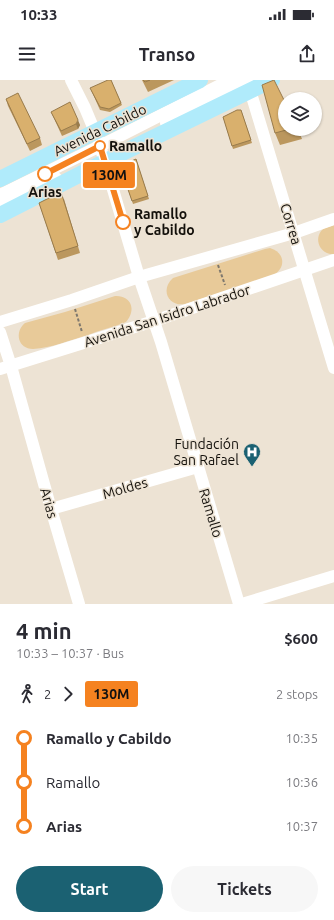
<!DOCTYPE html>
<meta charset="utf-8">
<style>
:root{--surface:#fff;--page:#f7f7f7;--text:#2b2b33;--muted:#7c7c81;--accent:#1b6172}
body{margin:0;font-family:Ubuntu,sans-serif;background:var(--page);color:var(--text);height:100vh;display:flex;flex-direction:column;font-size:15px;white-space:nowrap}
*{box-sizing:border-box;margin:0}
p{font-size:13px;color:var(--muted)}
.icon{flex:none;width:22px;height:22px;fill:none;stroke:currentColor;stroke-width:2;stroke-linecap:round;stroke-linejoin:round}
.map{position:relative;height:524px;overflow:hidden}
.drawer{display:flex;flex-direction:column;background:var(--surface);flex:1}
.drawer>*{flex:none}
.badge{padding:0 8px;border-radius:3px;font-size:14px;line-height:26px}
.fabs{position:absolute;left:278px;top:12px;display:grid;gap:8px}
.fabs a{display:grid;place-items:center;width:44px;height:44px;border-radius:50%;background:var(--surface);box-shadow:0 1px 3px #0004;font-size:20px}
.map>.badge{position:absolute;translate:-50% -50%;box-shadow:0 0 0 2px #fff}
.legs{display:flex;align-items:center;gap:6px;height:44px;padding:0 16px;font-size:13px}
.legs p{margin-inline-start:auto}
.head{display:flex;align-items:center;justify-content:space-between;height:68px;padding:0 16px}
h1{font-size:22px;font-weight:700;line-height:30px}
.action{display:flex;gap:8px;margin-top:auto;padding:8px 16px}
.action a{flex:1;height:46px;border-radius:24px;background:var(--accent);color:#fff;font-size:16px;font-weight:700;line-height:46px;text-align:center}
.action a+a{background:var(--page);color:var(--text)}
ul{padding:0 16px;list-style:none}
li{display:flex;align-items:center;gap:14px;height:44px;font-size:15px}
li i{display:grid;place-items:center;width:6px;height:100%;margin:0 5px;background:currentColor}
li i::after{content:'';width:10px;height:10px;margin:-5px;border:3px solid;border-radius:50%;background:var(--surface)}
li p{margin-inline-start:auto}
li:first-child i{background:linear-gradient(#0000 50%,currentColor 0)}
li:last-child i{background:linear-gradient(currentColor 50%,#0000 0)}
.status{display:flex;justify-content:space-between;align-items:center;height:28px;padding:0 20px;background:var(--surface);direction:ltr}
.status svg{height:11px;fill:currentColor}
header{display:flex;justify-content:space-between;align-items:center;height:52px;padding:0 16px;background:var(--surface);font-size:18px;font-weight:700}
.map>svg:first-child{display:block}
</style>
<div class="status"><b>10:33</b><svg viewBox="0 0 49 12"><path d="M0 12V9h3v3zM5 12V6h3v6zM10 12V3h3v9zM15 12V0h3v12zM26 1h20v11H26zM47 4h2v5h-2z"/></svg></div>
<header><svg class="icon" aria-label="menu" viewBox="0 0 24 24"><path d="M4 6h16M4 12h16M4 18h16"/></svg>Transo<svg class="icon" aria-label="share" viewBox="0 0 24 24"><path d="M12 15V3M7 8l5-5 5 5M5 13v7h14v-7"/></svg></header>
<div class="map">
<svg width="334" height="524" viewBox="0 0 334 524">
<rect width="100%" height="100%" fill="#ede3d4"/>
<!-- green -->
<g fill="#e8ca99">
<path d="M334,145V174C321,175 313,160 322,150C325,147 330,147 334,145Z"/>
<path d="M270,168C286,173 286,189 272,196L185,224C168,227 160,209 173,198L265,169Z"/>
<path d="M115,216C131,215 137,230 126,242C114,247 100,250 88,255C70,260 52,268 33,269C18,269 14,252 25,243L65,232Z"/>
</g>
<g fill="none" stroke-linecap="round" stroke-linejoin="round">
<!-- path -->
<g stroke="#7e786e" stroke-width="2" stroke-dasharray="3 2" stroke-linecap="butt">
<path d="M218,185L225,205"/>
<path d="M75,229L82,252"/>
</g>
<!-- minor -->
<g stroke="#fff" stroke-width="12">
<path d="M71,0L85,28L98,59L139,197L161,262L239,524"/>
<path d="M247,0L334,288"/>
<path d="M166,43L226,13L246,0"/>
<path d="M0,115L100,66L230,0"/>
<path d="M0,125L56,98"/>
<path d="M0,242L72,220L139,197L294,153L334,139"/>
<path d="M0,252L11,286L51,429L79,524"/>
<path d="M0,289L154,241L334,180"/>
<path d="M51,429L198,387"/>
<path d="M242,524L334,496"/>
</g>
<!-- major -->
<g stroke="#b0ebfb" stroke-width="16">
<path d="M0,99L200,0"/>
<path d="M0,135L118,75L272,0"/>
</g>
</g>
<!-- wall -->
<g fill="#bb975e">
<path d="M111,0L122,25L110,32L100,30L91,10Z"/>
<path d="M142,0H174L148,12Z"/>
<path d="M6,19L40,58L42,65L30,71L8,26Z"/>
<path d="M241,30L252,63L233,69L223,37Z"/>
<path d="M51,32L80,45L78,49L62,56Z"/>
<path d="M285,49H298L302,59L280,65L275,53Z"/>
<path d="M136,79L149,119L133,124L122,92Z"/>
<path d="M64,119L80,173L58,180L39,123Z"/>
</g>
<!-- shaded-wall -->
<path fill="#987b4c" d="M78,40L80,45L78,49L76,44Z"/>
<!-- building -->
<g fill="#d9b06d" stroke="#987b4c">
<path d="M108,0H111L121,23L109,29L100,27L90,8Z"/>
<path d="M143,0H150L145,2Z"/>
<path d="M274,0L285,22V49H290L275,53L262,5Z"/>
<path d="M18,13L40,58L27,64L6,19Z"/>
<path d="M70,22L78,40L76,44L61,51L51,32Z"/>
<path d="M237,30H241L251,60L232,66L223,37Z"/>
<path d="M136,79L148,116L132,121L122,92L127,83Z"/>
<path d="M61,112L78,166L56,173L39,123Z"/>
</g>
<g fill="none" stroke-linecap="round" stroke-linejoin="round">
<defs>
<path id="line-1" d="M45,94L100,66L123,142"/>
</defs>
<!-- line-1 casing -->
<use href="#line-1" stroke="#fff" stroke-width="9"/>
<!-- line-1 -->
<use href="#line-1" stroke="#f58220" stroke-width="6"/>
</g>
<!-- icons -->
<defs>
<symbol id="hospital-pin" viewBox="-11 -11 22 30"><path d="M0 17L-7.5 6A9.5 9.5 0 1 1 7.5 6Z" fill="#1b6172" stroke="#ede3d4"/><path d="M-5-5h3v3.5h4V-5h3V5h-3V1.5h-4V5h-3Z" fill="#fff"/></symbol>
</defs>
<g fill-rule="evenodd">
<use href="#hospital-pin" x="242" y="362" width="20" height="27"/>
</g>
<!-- markers -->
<g fill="#fff" stroke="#f58220" stroke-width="2">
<circle cx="100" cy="66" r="5"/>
<circle cx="45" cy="94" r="7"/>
<circle cx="123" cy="142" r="7"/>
</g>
<g text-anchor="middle" stroke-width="3" stroke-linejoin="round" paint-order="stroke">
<!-- street labels -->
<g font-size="14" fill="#13100b" stroke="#ede3d4">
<text transform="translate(100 50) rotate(-26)" y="5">Avenida Cabildo</text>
<text transform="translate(291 144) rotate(73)" y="5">Correa</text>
<text transform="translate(167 236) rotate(-18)" y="5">Avenida San Isidro Labrador</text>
<text transform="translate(125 408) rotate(-16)" y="5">Moldes</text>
<text transform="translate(49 423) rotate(74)" y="5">Arias</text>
<text transform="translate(211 433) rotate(73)" y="5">Ramallo</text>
</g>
<!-- stop labels -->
<g font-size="14" font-weight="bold" fill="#13100b" stroke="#ede3d4" text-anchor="start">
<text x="109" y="71">Ramallo</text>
<text x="45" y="117" text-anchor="middle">Arias</text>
<text x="134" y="139">Ramallo<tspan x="134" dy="16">y Cabildo</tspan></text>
</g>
<!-- poi labels -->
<g font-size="14" fill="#13100b" stroke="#ede3d4" text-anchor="end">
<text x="239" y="369">Fundación<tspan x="239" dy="16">San Rafael</tspan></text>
</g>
</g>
</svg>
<div class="fabs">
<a><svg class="icon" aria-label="layers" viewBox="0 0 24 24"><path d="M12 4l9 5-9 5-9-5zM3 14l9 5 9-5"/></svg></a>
</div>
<b class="badge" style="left:109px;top:95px;background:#f58220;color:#111">130M</b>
</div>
<section class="drawer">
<div class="head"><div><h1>4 min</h1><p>10:33 – 10:37 · Bus</p></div><b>$600</b></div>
<div class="legs"><svg class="icon" aria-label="walk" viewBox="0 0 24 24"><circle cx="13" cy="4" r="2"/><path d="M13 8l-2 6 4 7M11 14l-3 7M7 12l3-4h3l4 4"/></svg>2<svg class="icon" aria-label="forward" viewBox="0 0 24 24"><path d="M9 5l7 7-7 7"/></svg><b class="badge" style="background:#f58220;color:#111">130M</b><p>2 stops</p></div>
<ul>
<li><i style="color:#f58220"></i><b>Ramallo y Cabildo</b><p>10:35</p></li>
<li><i style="color:#f58220"></i><span>Ramallo</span><p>10:36</p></li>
<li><i style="color:#f58220"></i><b>Arias</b><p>10:37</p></li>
</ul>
<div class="action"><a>Start</a><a>Tickets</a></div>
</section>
